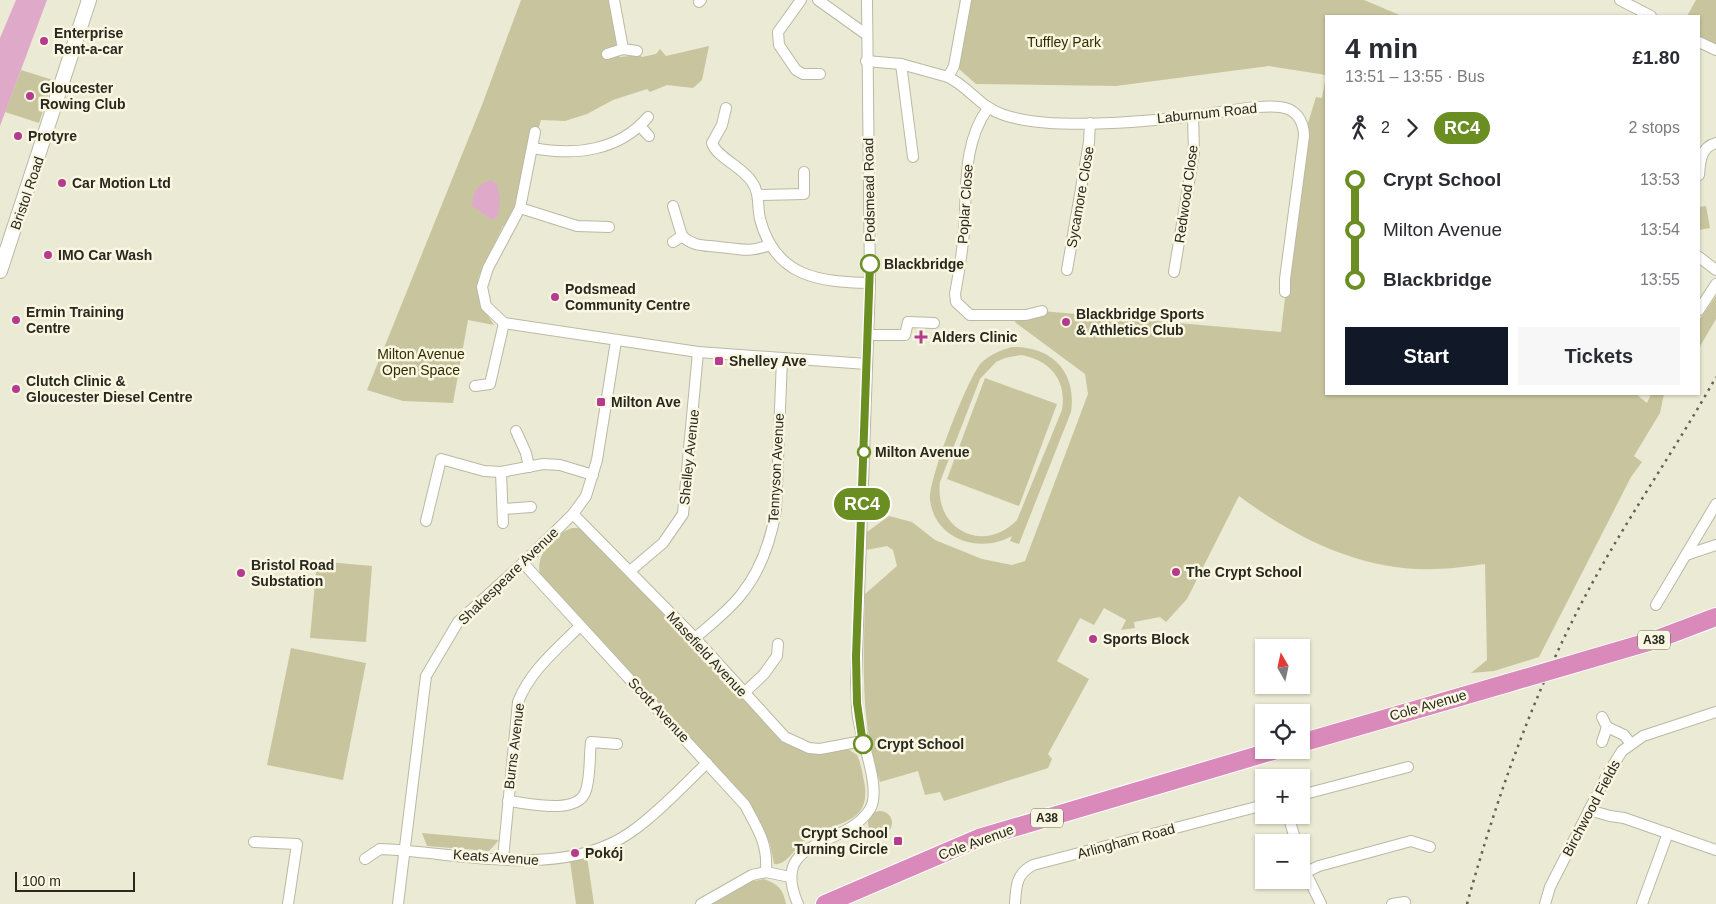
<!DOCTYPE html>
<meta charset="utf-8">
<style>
:root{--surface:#fff;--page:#f7f7f7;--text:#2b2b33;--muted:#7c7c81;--accent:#111827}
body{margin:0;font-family:Arial,sans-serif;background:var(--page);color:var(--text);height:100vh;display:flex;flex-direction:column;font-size:19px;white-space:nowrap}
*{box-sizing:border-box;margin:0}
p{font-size:16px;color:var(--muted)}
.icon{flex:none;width:28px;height:28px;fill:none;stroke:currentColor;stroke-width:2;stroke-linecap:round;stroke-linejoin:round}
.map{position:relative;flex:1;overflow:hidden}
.panel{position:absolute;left:1325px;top:15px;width:375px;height:380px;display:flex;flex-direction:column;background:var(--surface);border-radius:0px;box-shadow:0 1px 4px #0004}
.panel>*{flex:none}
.badge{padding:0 10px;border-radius:16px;font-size:18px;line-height:32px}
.needle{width:32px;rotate:351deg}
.controls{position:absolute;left:1255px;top:639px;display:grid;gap:10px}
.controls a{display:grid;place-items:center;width:55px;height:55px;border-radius:0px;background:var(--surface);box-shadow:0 1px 4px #0004;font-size:25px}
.scale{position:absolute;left:15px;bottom:12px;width:120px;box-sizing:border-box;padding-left:5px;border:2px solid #28281f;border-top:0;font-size:14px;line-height:18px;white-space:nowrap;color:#28281f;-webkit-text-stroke:4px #f9f7e1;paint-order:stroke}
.map>.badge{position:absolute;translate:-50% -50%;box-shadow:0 0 0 2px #fff}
.legs{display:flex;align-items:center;gap:8px;height:55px;padding:0 20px;font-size:16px}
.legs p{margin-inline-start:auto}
.head{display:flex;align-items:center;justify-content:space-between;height:85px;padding:0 20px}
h1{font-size:28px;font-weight:600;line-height:38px}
.action{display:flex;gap:10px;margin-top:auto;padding:10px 20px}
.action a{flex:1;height:58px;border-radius:0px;background:var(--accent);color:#fff;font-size:20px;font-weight:600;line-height:58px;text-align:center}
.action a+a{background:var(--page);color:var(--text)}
ul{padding:0 20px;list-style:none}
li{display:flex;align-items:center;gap:18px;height:50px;font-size:19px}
li i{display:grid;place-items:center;width:8px;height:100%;margin:0 6px;background:currentColor}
li i::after{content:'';width:12px;height:12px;margin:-6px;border:4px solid;border-radius:50%;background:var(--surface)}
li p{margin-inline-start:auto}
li:first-child i{background:linear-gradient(#0000 50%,currentColor 0)}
li:last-child i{background:linear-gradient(currentColor 50%,#0000 0)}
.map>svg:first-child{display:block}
</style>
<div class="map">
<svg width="1716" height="904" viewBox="0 0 1716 904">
<rect width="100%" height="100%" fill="#ebead4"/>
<!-- green -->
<g fill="#c8c59e" fill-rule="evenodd">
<path d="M521,0H608L610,7H612L618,55L620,57L639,55L642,57L656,54L660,49L666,56L709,46L702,80L693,88L667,85L650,92L647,89L613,100L587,114L565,121L541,120L516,204L506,227L503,226L478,278L480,303L494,325L468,320L453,403L403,401L367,390L482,105Z"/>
<path d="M971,0H1364L1402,16H1326V394H1636L1647,403L1651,394H1664L1660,413L1634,456L1642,462L1631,477L1539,657L1494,671L1471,673L1487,660L1485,564C1468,566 1452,569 1435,569C1363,572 1295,538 1239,496L1187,599L1166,622L1160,617L1134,622L1135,628L1121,630L1126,620L1104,608L1094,625L1080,618L1057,661L1089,679L1048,754L1052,759L1048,768L944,801L940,792L925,795L918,771L880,782C859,720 864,658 865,594L897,566L893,550L887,546L866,550L867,532L889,516L912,522L935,540L982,559L1012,565L1025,561L1088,394L1085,374L1016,323L1010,314L1042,311L1281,332L1304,136L1316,97L1322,98L1326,75L1269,66L1116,86L976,84L959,69Z"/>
<path d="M1696,0H1716V47L1699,38V16H1687Z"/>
<path d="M21,70L53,80L39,123L5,112Z"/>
<path d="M1706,206L1710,228L1699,230V207Z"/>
<path d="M1716,296V319L1699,348V320Z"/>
<path d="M1012,347C1052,346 1077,372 1071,412L1019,544L1010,541L1012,536C980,554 935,540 930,500C928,480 968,376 982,362C991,354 1001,350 1012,347ZM1021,355C1050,360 1067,380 1062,410L1017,520C983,555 934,529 940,482L980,379L996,362L1005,358Z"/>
<path d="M985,378L1057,404L1019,506L947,479Z"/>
<path d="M572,528H580L602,546L785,742L810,752L848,749L857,755C861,763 862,772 864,781C873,827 834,820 806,839C796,846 787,866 774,864L770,844L748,803L540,574C535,555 554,534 572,528Z"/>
<path d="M317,561L372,566L366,642L310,638Z"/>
<path d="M291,648L366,663L343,780L267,765Z"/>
<circle cx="880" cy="823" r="12"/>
<path d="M422,833L499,840L489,851L427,846Z"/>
<path d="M585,857H587L594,904H576L570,861Z"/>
<path d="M764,879C778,884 783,889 786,904H710L749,882Z"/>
</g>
<!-- water -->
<g fill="#dfaac9">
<path d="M16,0H47L0,126V38Z"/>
<path d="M491,180L497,184L500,199L498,216L492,220L472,206C472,192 478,184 491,180Z"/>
</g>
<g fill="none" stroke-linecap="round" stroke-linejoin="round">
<defs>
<g id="street">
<path d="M614,0L623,49L637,51"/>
<path d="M801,0L778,32L779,45L796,70L803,74H820"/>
<path d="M818,0L867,35"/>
<path d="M1620,0L1651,16"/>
<path d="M699,2L701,0"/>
<path d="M1699,42L1716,50"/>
<path d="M607,54L623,49"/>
<path d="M866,61L901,64L948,77L954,66L966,0"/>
<path d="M901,64L913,157"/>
<path d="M948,77C969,87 981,108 1004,115C1052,131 1142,122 1193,116C1214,114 1270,101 1288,109C1299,113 1304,125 1304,136L1285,279V292"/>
<path d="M726,108L722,125L712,143C716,157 743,167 752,182C760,193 757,206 760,219C775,277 819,282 870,283"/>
<path d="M988,108C962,144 967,190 964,232C962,253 959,273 955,294L956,302L970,315H1026L1042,311"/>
<path d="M640,126L649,136"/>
<path d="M535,132L520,208L488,268L482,287L486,306L504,323L698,352L867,364"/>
<path d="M533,148C575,156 619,151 648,117"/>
<path d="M1699,175C1700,161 1701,147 1716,143"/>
<path d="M758,195L804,194V172"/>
<path d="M673,206L682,236C694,247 704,245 719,247C742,249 747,253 770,245"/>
<path d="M520,208L577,226L609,227"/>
<path d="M673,242L682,236"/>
<path d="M1699,257L1716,270"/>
<path d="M1067,270L1089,142L1090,123"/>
<path d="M1174,272L1194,152L1193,116"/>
<path d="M1699,310L1716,284"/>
<path d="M869,335H905L908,322L934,323"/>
<path d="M475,386L490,384L504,323"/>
<path d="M516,431L526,453L529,467"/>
<path d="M501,472L503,523"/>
<path d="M503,509L531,507"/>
<path d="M573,514L695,638L785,737L809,748L820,749L862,741"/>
<path d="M426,521L441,459L484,471L501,472L543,464L560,465L593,475"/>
<path d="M1686,555L1716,545"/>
<path d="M523,563L745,805C758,830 768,843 766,872"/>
<path d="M630,571L663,543L683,514L698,352"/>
<path d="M1656,605L1716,504"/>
<path d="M695,638C710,625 728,611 740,596C760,572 771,540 776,510L782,359"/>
<path d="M744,693L764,674L777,656L778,644"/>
<path d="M1607,727L1624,735L1631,744"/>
<path d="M1602,742L1607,727L1602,717"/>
<path d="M1301,795L1408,767"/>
<path d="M508,801C528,803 575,815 585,793C591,779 589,757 591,742L617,744"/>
<path d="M1589,810L1610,816L1624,818L1716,850"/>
<path d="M1288,815L1296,842"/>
<path d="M254,842L297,844L288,904"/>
<path d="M365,859L380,849C459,852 561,881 631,832C658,813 683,786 707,763"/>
<path d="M503,859L518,702C530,671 556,650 580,626"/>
<path d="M1301,863L1321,904"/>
<path d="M1304,873L1319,866L1411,841L1430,847"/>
<path d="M398,904L426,676L458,622L523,563L573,514L586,496L597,460L616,341"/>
<path d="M701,904L752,875L766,872L790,877"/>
<path d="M798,904C768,836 846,849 870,809C882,790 861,740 858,717C856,706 857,694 856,683L870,283L867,0"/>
<path d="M1015,904C1016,886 1016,874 1033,865L1264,805"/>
<path d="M1392,904L1405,902"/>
<path d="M1545,904L1550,887L1607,775L1622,751L1643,736L1716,712"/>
<path d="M1642,904L1668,833"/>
</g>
<path id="secondary" d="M0,271L89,0"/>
<g id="highway">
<path d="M1590,659L1655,640L1716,617"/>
<path d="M1301,743L1508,683"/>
<path d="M825,904L979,838L1276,750"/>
</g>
</defs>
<!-- street casing -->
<use href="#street" stroke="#bab9a4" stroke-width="12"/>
<!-- secondary casing -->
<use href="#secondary" stroke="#bab9a4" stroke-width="16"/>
<!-- highway casing -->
<use href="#highway" stroke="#fff" stroke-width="20"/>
<!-- street -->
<use href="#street" stroke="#fff" stroke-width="10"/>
<!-- secondary -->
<use href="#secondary" stroke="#fff" stroke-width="14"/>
<!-- highway -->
<use href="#highway" stroke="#da89bb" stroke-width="18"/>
<!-- rail -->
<path stroke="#606053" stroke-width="2.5" stroke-dasharray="2.5 5" stroke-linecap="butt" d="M1467,904C1499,789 1540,675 1599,571C1636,505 1679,443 1716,377"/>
<defs>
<path id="highway-bridge" d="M1508,683L1590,659"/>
</defs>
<!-- highway-bridge casing -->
<use href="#highway-bridge" stroke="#fff" stroke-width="20" stroke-linecap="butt"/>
<!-- highway-bridge -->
<use href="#highway-bridge" stroke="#da89bb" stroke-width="18"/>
</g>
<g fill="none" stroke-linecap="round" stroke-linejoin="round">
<defs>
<path id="line-1" d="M863,744L857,703L856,657L870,264"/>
</defs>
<!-- line-1 casing -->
<use href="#line-1" stroke="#fff" stroke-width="11"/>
<!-- line-1 -->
<use href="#line-1" stroke="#6b8e23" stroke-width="8"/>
</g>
<!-- markers -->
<g fill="#b53b8e" stroke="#f9f7e1" stroke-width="2">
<circle cx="44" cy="41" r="5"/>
<circle cx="30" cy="96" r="5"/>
<circle cx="18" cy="136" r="5"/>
<circle cx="62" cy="183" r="5"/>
<circle cx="48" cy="255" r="5"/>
<circle cx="555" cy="297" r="5"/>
<circle cx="16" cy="320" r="5"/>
<circle cx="1066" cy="322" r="5"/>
<path d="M918.5 329.5h5v5h5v5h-5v5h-5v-5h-5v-5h5z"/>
<rect x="714" y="356" width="10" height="10" rx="2.5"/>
<circle cx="16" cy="389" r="5"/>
<rect x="596" y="397" width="10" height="10" rx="2.5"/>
<circle cx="1176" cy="572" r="5"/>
<circle cx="241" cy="573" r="5"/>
<circle cx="1093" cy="639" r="5"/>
<rect x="893" y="836" width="10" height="10" rx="2.5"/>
<circle cx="575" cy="853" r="5"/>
</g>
<g fill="#fff" stroke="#6b8e23" stroke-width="2.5">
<circle cx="870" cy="264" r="9"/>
<circle cx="864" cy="452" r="6"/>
<circle cx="863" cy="744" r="9"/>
</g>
<g text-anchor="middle" stroke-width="5" stroke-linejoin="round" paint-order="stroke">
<!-- shield labels -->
<g fill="#f9f7e1" stroke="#676659" stroke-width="1">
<rect x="1638" y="630.5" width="32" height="19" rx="4"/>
<rect x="1031" y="808.5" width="32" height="19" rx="4"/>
</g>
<g font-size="12" font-weight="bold" fill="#28281f">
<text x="1654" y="644">A38</text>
<text x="1047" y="822">A38</text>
</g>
<!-- poi labels -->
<g font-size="14" font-weight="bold" fill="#28281f" stroke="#f9f7e1" text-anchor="start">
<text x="54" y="38">Enterprise<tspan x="54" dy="16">Rent-a-car</tspan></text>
<text x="40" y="93">Gloucester<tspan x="40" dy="16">Rowing Club</tspan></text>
<text x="28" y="141">Protyre</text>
<text x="72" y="188">Car Motion Ltd</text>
<text x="58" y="260">IMO Car Wash</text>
<text x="565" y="294">Podsmead<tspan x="565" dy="16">Community Centre</tspan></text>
<text x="26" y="317">Ermin Training<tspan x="26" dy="16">Centre</tspan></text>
<text x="1076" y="319">Blackbridge Sports<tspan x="1076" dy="16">&amp; Athletics Club</tspan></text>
<text x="932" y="342">Alders Clinic</text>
<text x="729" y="366">Shelley Ave</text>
<text x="26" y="386">Clutch Clinic &amp;<tspan x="26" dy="16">Gloucester Diesel Centre</tspan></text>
<text x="611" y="407">Milton Ave</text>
<text x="251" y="570">Bristol Road<tspan x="251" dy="16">Substation</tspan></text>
<text x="1186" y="577">The Crypt School</text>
<text x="1103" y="644">Sports Block</text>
<text x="888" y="838" text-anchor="end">Crypt School<tspan x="888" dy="16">Turning Circle</tspan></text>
<text x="585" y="858">Pokój</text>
</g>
<!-- park labels -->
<g font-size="14" fill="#322d00" stroke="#f9f7e1">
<text x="1064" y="47">Tuffley Park</text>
<text x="421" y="359">Milton Avenue<tspan x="421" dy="16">Open Space</tspan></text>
</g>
<!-- street labels -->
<g font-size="14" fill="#28281f" stroke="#f9f7e1">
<text transform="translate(1207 113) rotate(-6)" y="5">Laburnum Road</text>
<text transform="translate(869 190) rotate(-91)" y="5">Podsmead Road</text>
<text transform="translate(27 193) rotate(-71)" y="5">Bristol Road</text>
<text transform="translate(1186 194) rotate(-82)" y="5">Redwood Close</text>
<text transform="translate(1080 197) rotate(-80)" y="5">Sycamore Close</text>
<text transform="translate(965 204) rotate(-86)" y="5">Poplar Close</text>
<text transform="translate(689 457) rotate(-84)" y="5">Shelley Avenue</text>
<text transform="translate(776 468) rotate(-87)" y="5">Tennyson Avenue</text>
<text transform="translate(508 576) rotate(-44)" y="5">Shakespeare Avenue</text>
<text transform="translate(707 654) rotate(47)" y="5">Masefield Avenue</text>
<text transform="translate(1428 705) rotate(-16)" y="5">Cole Avenue</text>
<text transform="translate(659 710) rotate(47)" y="5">Scott Avenue</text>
<text transform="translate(514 746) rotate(-83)" y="5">Burns Avenue</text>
<text transform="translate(1591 808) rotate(-62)" y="5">Birchwood Fields</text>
<text transform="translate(1126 841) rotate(-15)" y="5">Arlingham Road</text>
<text transform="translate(976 842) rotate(-20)" y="5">Cole Avenue</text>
<text transform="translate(496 857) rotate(4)" y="5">Keats Avenue</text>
</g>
<!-- stop labels -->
<g font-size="14" font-weight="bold" fill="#28281f" stroke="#f9f7e1" text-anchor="start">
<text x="884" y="269">Blackbridge</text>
<text x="875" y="457">Milton Avenue</text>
<text x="877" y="749">Crypt School</text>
</g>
</g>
</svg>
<div class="controls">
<a><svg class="needle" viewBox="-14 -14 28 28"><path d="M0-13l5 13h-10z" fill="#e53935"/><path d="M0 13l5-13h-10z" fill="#7c7c81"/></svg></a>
<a><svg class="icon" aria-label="locate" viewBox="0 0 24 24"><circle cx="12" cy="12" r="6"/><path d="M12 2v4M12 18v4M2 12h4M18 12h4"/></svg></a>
<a>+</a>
<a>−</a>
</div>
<div class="scale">100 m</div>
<b class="badge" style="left:862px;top:504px;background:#6b8e23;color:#fff">RC4</b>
<section class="panel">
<div class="head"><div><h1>4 min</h1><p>13:51 – 13:55 · Bus</p></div><b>£1.80</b></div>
<div class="legs"><svg class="icon" aria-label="walk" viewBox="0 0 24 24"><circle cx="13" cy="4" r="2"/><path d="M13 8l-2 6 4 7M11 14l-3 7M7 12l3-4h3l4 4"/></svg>2<svg class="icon" aria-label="forward" viewBox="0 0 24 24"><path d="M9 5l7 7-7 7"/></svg><b class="badge" style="background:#6b8e23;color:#fff">RC4</b><p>2 stops</p></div>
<ul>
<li><i style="color:#6b8e23"></i><b>Crypt School</b><p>13:53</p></li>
<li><i style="color:#6b8e23"></i><span>Milton Avenue</span><p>13:54</p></li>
<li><i style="color:#6b8e23"></i><b>Blackbridge</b><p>13:55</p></li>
</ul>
<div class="action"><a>Start</a><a>Tickets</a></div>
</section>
</div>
